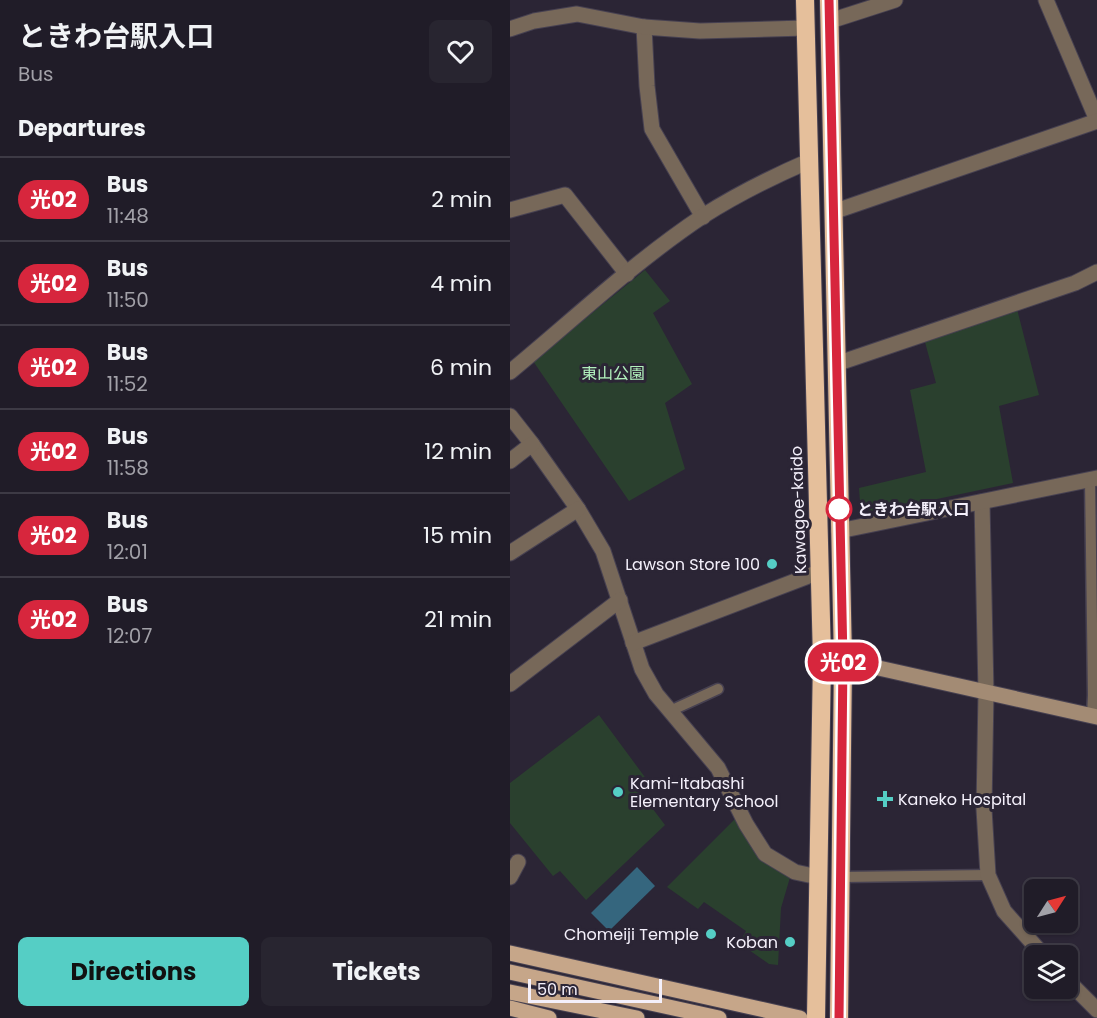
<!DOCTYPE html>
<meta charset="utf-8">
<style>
:root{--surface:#201c28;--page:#282530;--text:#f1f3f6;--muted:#a2a1a8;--line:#3d3a45;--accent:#55cec5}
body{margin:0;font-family:Poppins,"Noto Sans JP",sans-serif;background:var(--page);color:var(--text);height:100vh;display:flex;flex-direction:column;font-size:22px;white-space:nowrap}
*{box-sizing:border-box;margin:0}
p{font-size:20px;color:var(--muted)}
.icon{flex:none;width:33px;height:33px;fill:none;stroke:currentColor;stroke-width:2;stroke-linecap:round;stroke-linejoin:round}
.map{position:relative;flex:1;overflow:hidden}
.drawer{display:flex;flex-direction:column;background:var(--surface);width:510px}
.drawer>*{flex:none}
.badge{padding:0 12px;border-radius:20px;font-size:21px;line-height:39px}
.needle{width:39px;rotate:54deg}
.fabs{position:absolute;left:514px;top:879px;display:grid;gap:12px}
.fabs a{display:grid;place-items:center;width:54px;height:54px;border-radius:9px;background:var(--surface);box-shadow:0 2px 4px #0004,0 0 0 2px var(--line);font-size:30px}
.scale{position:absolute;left:18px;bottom:15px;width:134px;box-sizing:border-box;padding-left:6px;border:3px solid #f4f0fb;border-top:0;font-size:16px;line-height:21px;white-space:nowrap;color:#f4f0fb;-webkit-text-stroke:4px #2b2535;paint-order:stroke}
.map>.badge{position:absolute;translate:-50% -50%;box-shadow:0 0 0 3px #fff}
h2{padding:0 18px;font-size:22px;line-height:54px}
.round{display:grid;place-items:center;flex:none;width:63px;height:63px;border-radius:9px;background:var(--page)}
.overview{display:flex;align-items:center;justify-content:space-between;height:102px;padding:0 18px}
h1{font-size:28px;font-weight:700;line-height:45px}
.button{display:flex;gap:12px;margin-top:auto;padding:12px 18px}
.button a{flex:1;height:69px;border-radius:9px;background:var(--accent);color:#111;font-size:24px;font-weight:700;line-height:69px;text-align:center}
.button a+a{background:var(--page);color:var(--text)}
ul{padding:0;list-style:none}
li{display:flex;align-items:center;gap:18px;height:84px;padding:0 18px;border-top:2px solid var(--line)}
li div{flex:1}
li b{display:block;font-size:22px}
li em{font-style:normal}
li .badge{min-width:66px;font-weight:700;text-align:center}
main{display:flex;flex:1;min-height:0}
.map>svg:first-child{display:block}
</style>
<main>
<section class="drawer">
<div class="overview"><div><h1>ときわ台駅入口</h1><p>Bus</p></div><a class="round"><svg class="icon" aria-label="heart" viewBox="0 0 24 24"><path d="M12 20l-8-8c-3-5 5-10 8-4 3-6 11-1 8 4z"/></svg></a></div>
<h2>Departures</h2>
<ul>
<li><span class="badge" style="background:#d7263d;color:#fff">光02</span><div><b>Bus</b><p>11:48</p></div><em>2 min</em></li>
<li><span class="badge" style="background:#d7263d;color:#fff">光02</span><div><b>Bus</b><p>11:50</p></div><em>4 min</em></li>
<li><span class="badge" style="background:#d7263d;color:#fff">光02</span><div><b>Bus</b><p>11:52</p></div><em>6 min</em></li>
<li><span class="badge" style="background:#d7263d;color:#fff">光02</span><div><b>Bus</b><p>11:58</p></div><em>12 min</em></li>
<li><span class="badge" style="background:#d7263d;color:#fff">光02</span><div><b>Bus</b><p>12:01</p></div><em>15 min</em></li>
<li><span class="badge" style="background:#d7263d;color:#fff">光02</span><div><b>Bus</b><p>12:07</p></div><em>21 min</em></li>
</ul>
<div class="button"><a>Directions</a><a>Tickets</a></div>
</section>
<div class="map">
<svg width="587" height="1018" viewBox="0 0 587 1018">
<rect width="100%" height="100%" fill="#2b2535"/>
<!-- green -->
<g fill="#2a402e">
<path d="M135,270L160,301L143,313L182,384L155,403L175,469L119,501L23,361Z"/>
<path d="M507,309L529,395L489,406L503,483L351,515L349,488L416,472L400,390L426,383L415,342Z"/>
<path d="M89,715L140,784L130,792L155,825L76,900L50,871L43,876L0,823V783Z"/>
<path d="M228,816L281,874L271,908L268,965L259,964L229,943L236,931L194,902L188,909L157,887Z"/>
</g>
<!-- water -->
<path fill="#35667e" d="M127,867L145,886L99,931L81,913Z"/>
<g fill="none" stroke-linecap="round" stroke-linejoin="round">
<defs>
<g id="lane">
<path d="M580,480L583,695L582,716"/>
<path d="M160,711L208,689"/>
<path d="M332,877L478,875"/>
</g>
<g id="street">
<path d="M536,0L587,120"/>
<path d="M320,21L385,0"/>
<path d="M134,27L137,86L142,129L193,217"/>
<path d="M0,29L24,21L67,14L134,27L190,31L295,28"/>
<path d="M0,210L55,195L117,274"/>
<path d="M323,212L587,121"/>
<path d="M326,364L565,283L587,272"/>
<path d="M0,372C63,320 124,262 193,216C226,195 262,177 299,161"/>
<path d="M0,416L22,444L68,509L93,551L132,669L146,694L208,768L236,824L255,854L285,872L308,877"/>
<path d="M0,461L22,444"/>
<path d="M472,502L476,692L474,809L478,875L494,911L534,956"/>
<path d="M329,531L587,478"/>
<path d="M0,553L68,509"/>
<path d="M123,643L309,572"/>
<path d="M0,684L110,600"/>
<path d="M0,877L8,862"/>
<path d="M558,981L587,1010"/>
</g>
<path id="secondary" d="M312,659L333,660L587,717"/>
<g id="primary">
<path d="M0,953L290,1018"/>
<path d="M0,972L209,1018"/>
<path d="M0,992L127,1018"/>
<path d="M0,1008L39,1018"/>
</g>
<g id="highway">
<path d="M295,0L312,659L306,1018"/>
<path d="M319,0L333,660L329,1018"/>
</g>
</defs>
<!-- lane casing -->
<use href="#lane" stroke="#474151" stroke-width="13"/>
<!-- street casing -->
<use href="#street" stroke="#474151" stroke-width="17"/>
<!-- secondary casing -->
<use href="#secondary" stroke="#474151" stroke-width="17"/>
<!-- primary casing -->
<use href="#primary" stroke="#474151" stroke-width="17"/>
<!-- highway casing -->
<use href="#highway" stroke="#474151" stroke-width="20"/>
<!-- lane -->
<use href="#lane" stroke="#776859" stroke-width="10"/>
<!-- street -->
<use href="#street" stroke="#776859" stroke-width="15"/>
<!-- secondary -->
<use href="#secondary" stroke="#a38b74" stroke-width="15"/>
<!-- primary -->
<use href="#primary" stroke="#c6a689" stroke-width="15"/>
<!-- highway -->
<use href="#highway" stroke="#e5bf9b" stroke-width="18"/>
</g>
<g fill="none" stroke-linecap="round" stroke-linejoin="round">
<defs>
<path id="line" d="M319,0L333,660L329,1018"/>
</defs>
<!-- line casing -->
<use href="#line" stroke="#fff" stroke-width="14"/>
<!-- line -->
<use href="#line" stroke="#d7263d" stroke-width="9"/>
</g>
<!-- markers -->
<circle fill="#fff" stroke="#d7263d" stroke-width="3" cx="329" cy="509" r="12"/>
<g fill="#55cec5" stroke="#2b2535" stroke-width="2">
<circle cx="262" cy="564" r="6"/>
<circle cx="108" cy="792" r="6"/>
<path d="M372 790h6v6h6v6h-6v6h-6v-6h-6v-6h6z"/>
<circle cx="201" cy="934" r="6"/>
<circle cx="280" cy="942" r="6"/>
</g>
<g text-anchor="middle" stroke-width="6" stroke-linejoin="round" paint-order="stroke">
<!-- park labels -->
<g font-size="16" fill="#b1f0bc" stroke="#2b2535">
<text x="103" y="379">東山公園</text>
</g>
<!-- stop labels -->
<g font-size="16" font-weight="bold" fill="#f4f0fb" stroke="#2b2535" text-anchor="start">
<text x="347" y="515">ときわ台駅入口</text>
</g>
<!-- street labels -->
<g font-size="16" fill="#f4f0fb" stroke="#2b2535">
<text transform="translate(288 510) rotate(-92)" y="6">Kawagoe-kaido</text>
</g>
<!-- poi labels -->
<g font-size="16" fill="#f4f0fb" stroke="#2b2535" text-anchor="end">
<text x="250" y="570">Lawson Store 100</text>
<text x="120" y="789" text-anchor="start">Kami-Itabashi<tspan x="120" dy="18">Elementary School</tspan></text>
<text x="388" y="805" text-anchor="start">Kaneko Hospital</text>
<text x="189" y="940">Chomeiji Temple</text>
<text x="268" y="948">Koban</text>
</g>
</g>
</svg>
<div class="fabs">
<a><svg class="needle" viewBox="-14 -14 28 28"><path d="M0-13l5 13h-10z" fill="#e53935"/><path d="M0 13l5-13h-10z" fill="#a2a1a8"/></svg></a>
<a><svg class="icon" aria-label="layers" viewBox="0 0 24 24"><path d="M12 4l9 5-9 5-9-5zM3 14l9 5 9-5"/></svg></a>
</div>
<div class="scale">50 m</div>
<b class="badge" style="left:333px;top:662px;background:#d7263d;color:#fff">光02</b>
</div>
</main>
